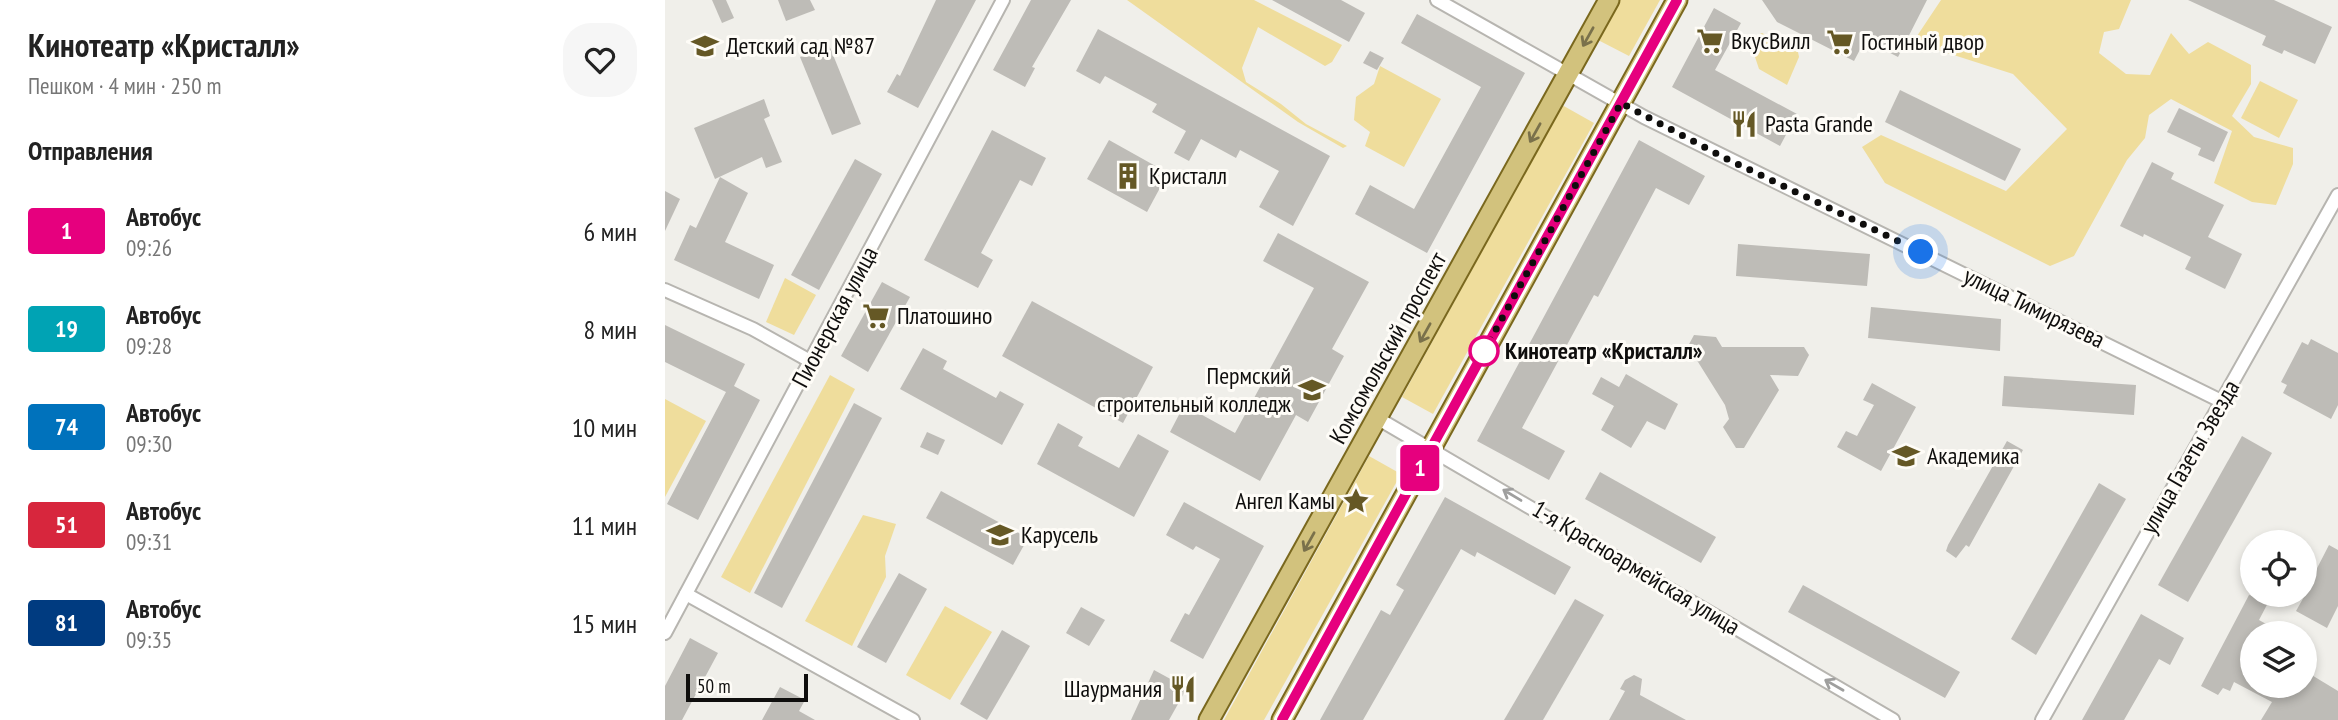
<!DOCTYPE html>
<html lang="ru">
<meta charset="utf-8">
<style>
:root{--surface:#fff;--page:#f6f6f6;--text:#222;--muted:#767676}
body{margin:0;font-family:"PT Sans Narrow",sans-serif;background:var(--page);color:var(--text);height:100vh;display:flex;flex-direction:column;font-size:26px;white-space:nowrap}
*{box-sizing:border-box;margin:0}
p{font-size:23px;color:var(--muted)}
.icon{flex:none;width:38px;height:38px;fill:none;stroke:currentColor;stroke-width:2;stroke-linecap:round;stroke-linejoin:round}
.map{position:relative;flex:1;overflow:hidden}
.side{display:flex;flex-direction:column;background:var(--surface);width:665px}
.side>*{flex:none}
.badge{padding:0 14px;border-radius:5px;font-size:24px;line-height:46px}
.buttons{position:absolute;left:1575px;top:530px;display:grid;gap:14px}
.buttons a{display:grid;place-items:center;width:77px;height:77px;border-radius:50%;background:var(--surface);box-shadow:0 4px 10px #0003;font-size:35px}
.scale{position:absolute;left:21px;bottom:18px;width:122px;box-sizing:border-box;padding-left:7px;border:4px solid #0f0e0d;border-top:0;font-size:19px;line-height:24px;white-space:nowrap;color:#0f0e0d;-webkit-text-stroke:5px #fefcf7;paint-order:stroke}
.you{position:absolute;width:35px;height:35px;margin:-18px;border:5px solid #fff;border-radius:50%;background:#1a73e8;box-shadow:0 0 0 10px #1a73e833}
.map>.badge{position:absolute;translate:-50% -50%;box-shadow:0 0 0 4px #fff}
h2{padding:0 28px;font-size:26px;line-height:63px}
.round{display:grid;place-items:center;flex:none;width:74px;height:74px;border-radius:28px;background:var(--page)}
.head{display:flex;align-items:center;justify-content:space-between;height:119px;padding:0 28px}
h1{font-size:33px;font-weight:700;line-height:52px}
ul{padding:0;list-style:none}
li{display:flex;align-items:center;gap:21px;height:98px;padding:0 28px}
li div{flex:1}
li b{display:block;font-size:26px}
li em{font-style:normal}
li .badge{min-width:77px;font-weight:700;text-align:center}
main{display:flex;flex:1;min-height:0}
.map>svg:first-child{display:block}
</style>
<main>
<section class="side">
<div class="head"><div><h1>Кинотеатр «Кристалл»</h1><p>Пешком · 4 мин · 250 m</p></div><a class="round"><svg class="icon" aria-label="heart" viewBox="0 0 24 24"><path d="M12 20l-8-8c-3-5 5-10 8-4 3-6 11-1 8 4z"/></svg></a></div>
<h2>Отправления</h2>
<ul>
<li><span class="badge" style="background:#e6007e;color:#fff">1</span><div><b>Автобус</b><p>09:26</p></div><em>6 мин</em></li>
<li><span class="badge" style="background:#00a3b4;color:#fff">19</span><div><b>Автобус</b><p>09:28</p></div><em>8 мин</em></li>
<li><span class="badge" style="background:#0072bc;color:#fff">74</span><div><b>Автобус</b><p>09:30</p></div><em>10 мин</em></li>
<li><span class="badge" style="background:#d7263d;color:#fff">51</span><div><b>Автобус</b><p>09:31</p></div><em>11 мин</em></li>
<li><span class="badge" style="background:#003b80;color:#fff">81</span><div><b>Автобус</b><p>09:35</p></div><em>15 мин</em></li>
</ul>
</section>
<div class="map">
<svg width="1673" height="720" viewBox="0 0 1673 720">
<rect width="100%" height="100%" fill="#f0efea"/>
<!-- green -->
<g fill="#efdd9c">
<path d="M462,0H589L677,45L667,62L660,66L593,27L577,68L581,82L616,104L641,124L682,146L678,148L633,122Z"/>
<path d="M955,0H995L964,56L933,40Z"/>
<path d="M1276,0H1466L1454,29L1439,32L1434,53L1461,74L1485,75L1506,33L1524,54L1543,42L1586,65V84L1567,116L1589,137L1628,148V164L1611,205L1587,202L1549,183L1567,131L1506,99L1484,115L1480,138L1462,160L1409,256L1385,266L1220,183L1197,147L1216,135L1341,191L1402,129L1348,74L1248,42Z"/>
<path d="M1097,33L1133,52L1134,57L1122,85L1094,69L1087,48L1091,36Z"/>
<path d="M715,66L776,99L739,167L700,146L705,132L689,120L691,97L709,84Z"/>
<path d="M1595,81L1633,100L1614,138L1576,118Z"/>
<path d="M897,105L929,123L768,414L737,397Z"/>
<path d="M120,278L151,295L129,335L101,322Z"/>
<path d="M165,375L190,389L85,593L56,577Z"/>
<path d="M0,399L41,421L0,497Z"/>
<path d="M704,456L736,474L599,720H559Z"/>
<path d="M198,515L231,524L220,556L221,577L187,646L140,621Z"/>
<path d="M280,606L327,632L285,700L241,675Z"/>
</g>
<!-- building -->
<g fill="#bebcb7">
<path d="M47,0H61L69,18L57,23Z"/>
<path d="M113,0H145L150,10L121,21Z"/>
<path d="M271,0H311L253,108L222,92L232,74L235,76Z"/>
<path d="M366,0H406L367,67L370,68L360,87L328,70Z"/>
<path d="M607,0H676L700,13L684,42Z"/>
<path d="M1097,0H1262L1233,57L1200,40L1189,61L1112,22Z"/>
<path d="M1523,0H1609L1667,27L1650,64L1619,50L1617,54L1597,45L1601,36Z"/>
<path d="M1049,8L1076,23L1050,70L1132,114L1115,146L1007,87Z"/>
<path d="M752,14L860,73L762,253L690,214L705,185L749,209L816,87L736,43Z"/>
<path d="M433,29L665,156L628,226L594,207L614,171L575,150L571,158L536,139L524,161L509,153L521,131L487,112L492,104L440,76L435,84L411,71Z"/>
<path d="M164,45L196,124L167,135L135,57Z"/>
<path d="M705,51L719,58L712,70L698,63Z"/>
<path d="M1235,90L1356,149L1340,181L1220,122Z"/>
<path d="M99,99L105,116L99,119L117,162L101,168L97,157L50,179L29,128Z"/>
<path d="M1514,108L1563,132L1549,162L1533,155L1536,148L1502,132Z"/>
<path d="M327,130L381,158L367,186L355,180L316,253L328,260L313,288L259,260Z"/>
<path d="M444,140L503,173L482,212L422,179Z"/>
<path d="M974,140L1040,176L1024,205L991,188L933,297L929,295L857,428L900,451L884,480L812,441Z"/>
<path d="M190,159L217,174L154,290L126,275Z"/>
<path d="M1487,162L1509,173L1506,179L1559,205L1543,237L1577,254L1560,289L1520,269L1526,257L1479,234L1478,237L1455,226Z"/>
<path d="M55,177L83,193L60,242L109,265L94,299L9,260L25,225L31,228Z"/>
<path d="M0,191L15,199L0,231Z"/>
<path d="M613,233L704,282L667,349L679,356L643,422L631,415L595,481L505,432L519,405L570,433L649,288L598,261Z"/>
<path d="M1073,244L1205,254L1202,286L1071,276Z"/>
<path d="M217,282L245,297L203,372L176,356Z"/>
<path d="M367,301L488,367L458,423L337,356Z"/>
<path d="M1206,307L1336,319L1335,351L1203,338Z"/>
<path d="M0,325L80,364L69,386L95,400L33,520L2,504L61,392L0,362Z"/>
<path d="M1029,335L1051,337L1057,347H1139L1144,355L1133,376L1105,375L1114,390L1079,448H1071L1058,427L1064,419L1060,405L1023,346Z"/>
<path d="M1646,339L1673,353V405L1666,419L1618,393L1622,385L1616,382L1637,342L1643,345Z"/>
<path d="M258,348L282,361L278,369L331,398L335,391L359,404L337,445L235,389Z"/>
<path d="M961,374L1013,404L1000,430L982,421L966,448L936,430L949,406L927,394L936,377L954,387Z"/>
<path d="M1339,376L1471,385L1469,415L1337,406Z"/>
<path d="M1207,383L1251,407L1216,471L1172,447L1181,431L1192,436L1209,405L1198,400Z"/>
<path d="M189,403L217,418L117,608L89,593Z"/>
<path d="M393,423L418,437L413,446L454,468L473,434L504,451L469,517L372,464Z"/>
<path d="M262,432L280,440L273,455L255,447Z"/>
<path d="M1577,436L1607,453L1523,602L1493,585Z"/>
<path d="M1342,441L1358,450L1304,547L1301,545L1291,558L1281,551L1283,545Z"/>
<path d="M935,472L1051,537L1036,563L920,499Z"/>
<path d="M1434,483L1461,499L1371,655L1346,639Z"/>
<path d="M276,491L363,538L348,565L261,518Z"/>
<path d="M780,497L906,567L890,595L812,552L810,557L796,549L698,720H655L716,610L725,615L739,590L731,585Z"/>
<path d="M519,502L599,546L538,659L505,641L520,613L524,615L555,559L531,546L528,550L501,535Z"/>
<path d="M1664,545L1673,550V606L1662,628L1631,611L1640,595V583L1644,574L1648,576Z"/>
<path d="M234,573L262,589L221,663L192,647Z"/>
<path d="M1138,585L1295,672L1280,698L1123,612Z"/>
<path d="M1584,595L1605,599L1594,620L1619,634H1587V686H1640V671L1673,691V720H1596L1607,702L1569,682L1565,691L1558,688L1553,695L1536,686Z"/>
<path d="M910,599L939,615L878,720H839Z"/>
<path d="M416,607L440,620L424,646L401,633Z"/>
<path d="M1476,614L1519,638L1505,665L1494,659L1459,720H1417Z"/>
<path d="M337,630L365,646L322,720L295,704Z"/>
<path d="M25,638L53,653L17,720H0V686Z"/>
<path d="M489,670L522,688L504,720H466Z"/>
<path d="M969,675L977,679L975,695L1021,720H944L960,691L955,689L960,680Z"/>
<path d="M115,687L140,700L134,711L150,720H97Z"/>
</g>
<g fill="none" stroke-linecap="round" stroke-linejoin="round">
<defs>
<g id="minor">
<path d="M772,0L979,117L1556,401"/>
<path d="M0,290L88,329L145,361"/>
<path d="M712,418L1228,720"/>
<path d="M21,594L248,720"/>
<path d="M0,633L338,0"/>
<path d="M1377,720L1673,195"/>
</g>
<g id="primary">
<path d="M544,720L944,0"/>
<path d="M617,720L1012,0"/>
</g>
</defs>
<!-- minor casing -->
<use href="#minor" stroke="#b7b5b0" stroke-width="16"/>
<!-- primary casing -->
<use href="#primary" stroke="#7a681e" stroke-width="23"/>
<!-- minor -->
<use href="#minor" stroke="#fff" stroke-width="12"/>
<!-- primary -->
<use href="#primary" stroke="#d2c27d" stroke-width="19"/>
</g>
<!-- one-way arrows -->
<defs><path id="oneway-shaft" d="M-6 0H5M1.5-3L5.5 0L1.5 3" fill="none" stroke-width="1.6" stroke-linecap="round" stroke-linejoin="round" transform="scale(1.75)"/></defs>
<g stroke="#7a714b">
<use href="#oneway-shaft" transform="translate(923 37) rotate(119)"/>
<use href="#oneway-shaft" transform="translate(870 133) rotate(119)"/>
<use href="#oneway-shaft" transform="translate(760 333) rotate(119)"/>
<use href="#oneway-shaft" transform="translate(644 542) rotate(119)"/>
</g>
<g stroke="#9f9f9e">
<use href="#oneway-shaft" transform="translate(847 495) rotate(-149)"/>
<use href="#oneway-shaft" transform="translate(1169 685) rotate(-150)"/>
</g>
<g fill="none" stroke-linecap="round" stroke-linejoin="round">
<defs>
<path id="line" d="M617,720L1012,0"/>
</defs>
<!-- line casing -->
<use href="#line" stroke="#fff" stroke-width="16"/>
<!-- line -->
<use href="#line" stroke="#e6007e" stroke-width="10"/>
<!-- walk -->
<path stroke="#0f0e0d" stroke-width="7" stroke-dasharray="0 12.6" d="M819,351L956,103L1060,158L1256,252"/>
</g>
<!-- icons -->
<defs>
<symbol id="supermarket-bare" viewBox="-9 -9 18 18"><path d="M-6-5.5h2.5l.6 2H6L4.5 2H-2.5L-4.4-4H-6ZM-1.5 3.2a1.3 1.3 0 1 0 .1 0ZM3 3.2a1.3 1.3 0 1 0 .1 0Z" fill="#655825" stroke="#fefcf7" stroke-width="2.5" paint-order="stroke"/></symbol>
<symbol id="school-bare" viewBox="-9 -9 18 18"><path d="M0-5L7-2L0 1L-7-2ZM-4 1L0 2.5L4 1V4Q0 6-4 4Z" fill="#655825" stroke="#fefcf7" stroke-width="2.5" paint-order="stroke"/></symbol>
<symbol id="restaurant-bare" viewBox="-9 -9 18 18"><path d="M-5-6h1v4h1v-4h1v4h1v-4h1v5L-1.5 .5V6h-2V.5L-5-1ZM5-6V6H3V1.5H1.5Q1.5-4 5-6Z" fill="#655825" stroke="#fefcf7" stroke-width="2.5" paint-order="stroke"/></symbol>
<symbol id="building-bare" viewBox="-9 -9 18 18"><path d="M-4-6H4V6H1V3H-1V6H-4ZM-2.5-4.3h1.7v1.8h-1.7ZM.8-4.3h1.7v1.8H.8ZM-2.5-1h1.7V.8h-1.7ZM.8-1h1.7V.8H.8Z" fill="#655825" stroke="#fefcf7" stroke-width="2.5" paint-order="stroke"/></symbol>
<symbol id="university-bare" viewBox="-9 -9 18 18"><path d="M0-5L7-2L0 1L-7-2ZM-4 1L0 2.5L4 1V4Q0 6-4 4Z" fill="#655825" stroke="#fefcf7" stroke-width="2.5" paint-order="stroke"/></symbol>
<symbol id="sight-bare" viewBox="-9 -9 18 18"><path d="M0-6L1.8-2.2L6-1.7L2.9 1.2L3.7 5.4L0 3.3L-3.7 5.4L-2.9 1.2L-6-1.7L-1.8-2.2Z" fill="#655825" stroke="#fefcf7" stroke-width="2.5" paint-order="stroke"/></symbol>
</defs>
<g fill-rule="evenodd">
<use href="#supermarket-bare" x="1026" y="22" width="38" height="38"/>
<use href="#supermarket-bare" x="1156" y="23" width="38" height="38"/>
<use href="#school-bare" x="21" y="27" width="38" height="38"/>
<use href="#restaurant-bare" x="1060" y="105" width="38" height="38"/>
<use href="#building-bare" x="444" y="157" width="38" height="38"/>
<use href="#supermarket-bare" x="192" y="297" width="38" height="38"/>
<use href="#university-bare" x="628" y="371" width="38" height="38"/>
<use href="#school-bare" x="1222" y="437" width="38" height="38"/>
<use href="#sight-bare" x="672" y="482" width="38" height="38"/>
<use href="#school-bare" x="316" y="516" width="38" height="38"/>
<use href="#restaurant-bare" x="499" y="670" width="38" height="38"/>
</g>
<!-- markers -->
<circle fill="#fff" stroke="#e6007e" stroke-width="3.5" cx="819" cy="351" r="14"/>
<g text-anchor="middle" stroke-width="6" stroke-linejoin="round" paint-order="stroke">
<!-- poi labels -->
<g font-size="24" fill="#0f0e0d" stroke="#fefcf7" text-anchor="start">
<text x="1066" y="49">ВкусВилл</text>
<text x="1196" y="50">Гостиный двор</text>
<text x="61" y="54">Детский сад №87</text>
<text x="1100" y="132">Pasta Grande</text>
<text x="484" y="184">Кристалл</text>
<text x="232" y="324">Платошино</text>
<text x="626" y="384" text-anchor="end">Пермский<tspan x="626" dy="28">строительный колледж</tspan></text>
<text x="1262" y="464">Академика</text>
<text x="670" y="509" text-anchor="end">Ангел Камы</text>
<text x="356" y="543">Карусель</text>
<text x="497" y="697" text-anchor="end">Шаурмания</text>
</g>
<!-- street labels -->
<g font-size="24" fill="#0f0e0d" stroke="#fefcf7">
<text transform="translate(1369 308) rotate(26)" y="8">улица Тимирязева</text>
<text transform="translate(170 317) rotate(-62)" y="8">Пионерская улица</text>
<text transform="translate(723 348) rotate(-61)" y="8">Комсомольский проспект</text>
<text transform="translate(1525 457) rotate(-60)" y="8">улица Газеты Звезда</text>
<text transform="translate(971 568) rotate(31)" y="8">1-я Красноармейская улица</text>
</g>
<!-- stop labels -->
<g font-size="24" font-weight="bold" fill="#0f0e0d" stroke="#fefcf7" text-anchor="start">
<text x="840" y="359">Кинотеатр «Кристалл»</text>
</g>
</g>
</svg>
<div class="buttons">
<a><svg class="icon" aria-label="locate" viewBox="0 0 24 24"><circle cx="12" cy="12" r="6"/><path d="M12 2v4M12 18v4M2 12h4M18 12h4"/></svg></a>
<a><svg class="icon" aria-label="layers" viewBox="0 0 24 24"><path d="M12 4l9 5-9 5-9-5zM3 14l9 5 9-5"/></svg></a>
</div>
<div class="scale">50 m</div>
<div class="you" style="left:1256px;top:252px"></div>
<b class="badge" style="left:755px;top:468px;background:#e6007e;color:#fff">1</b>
</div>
</main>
